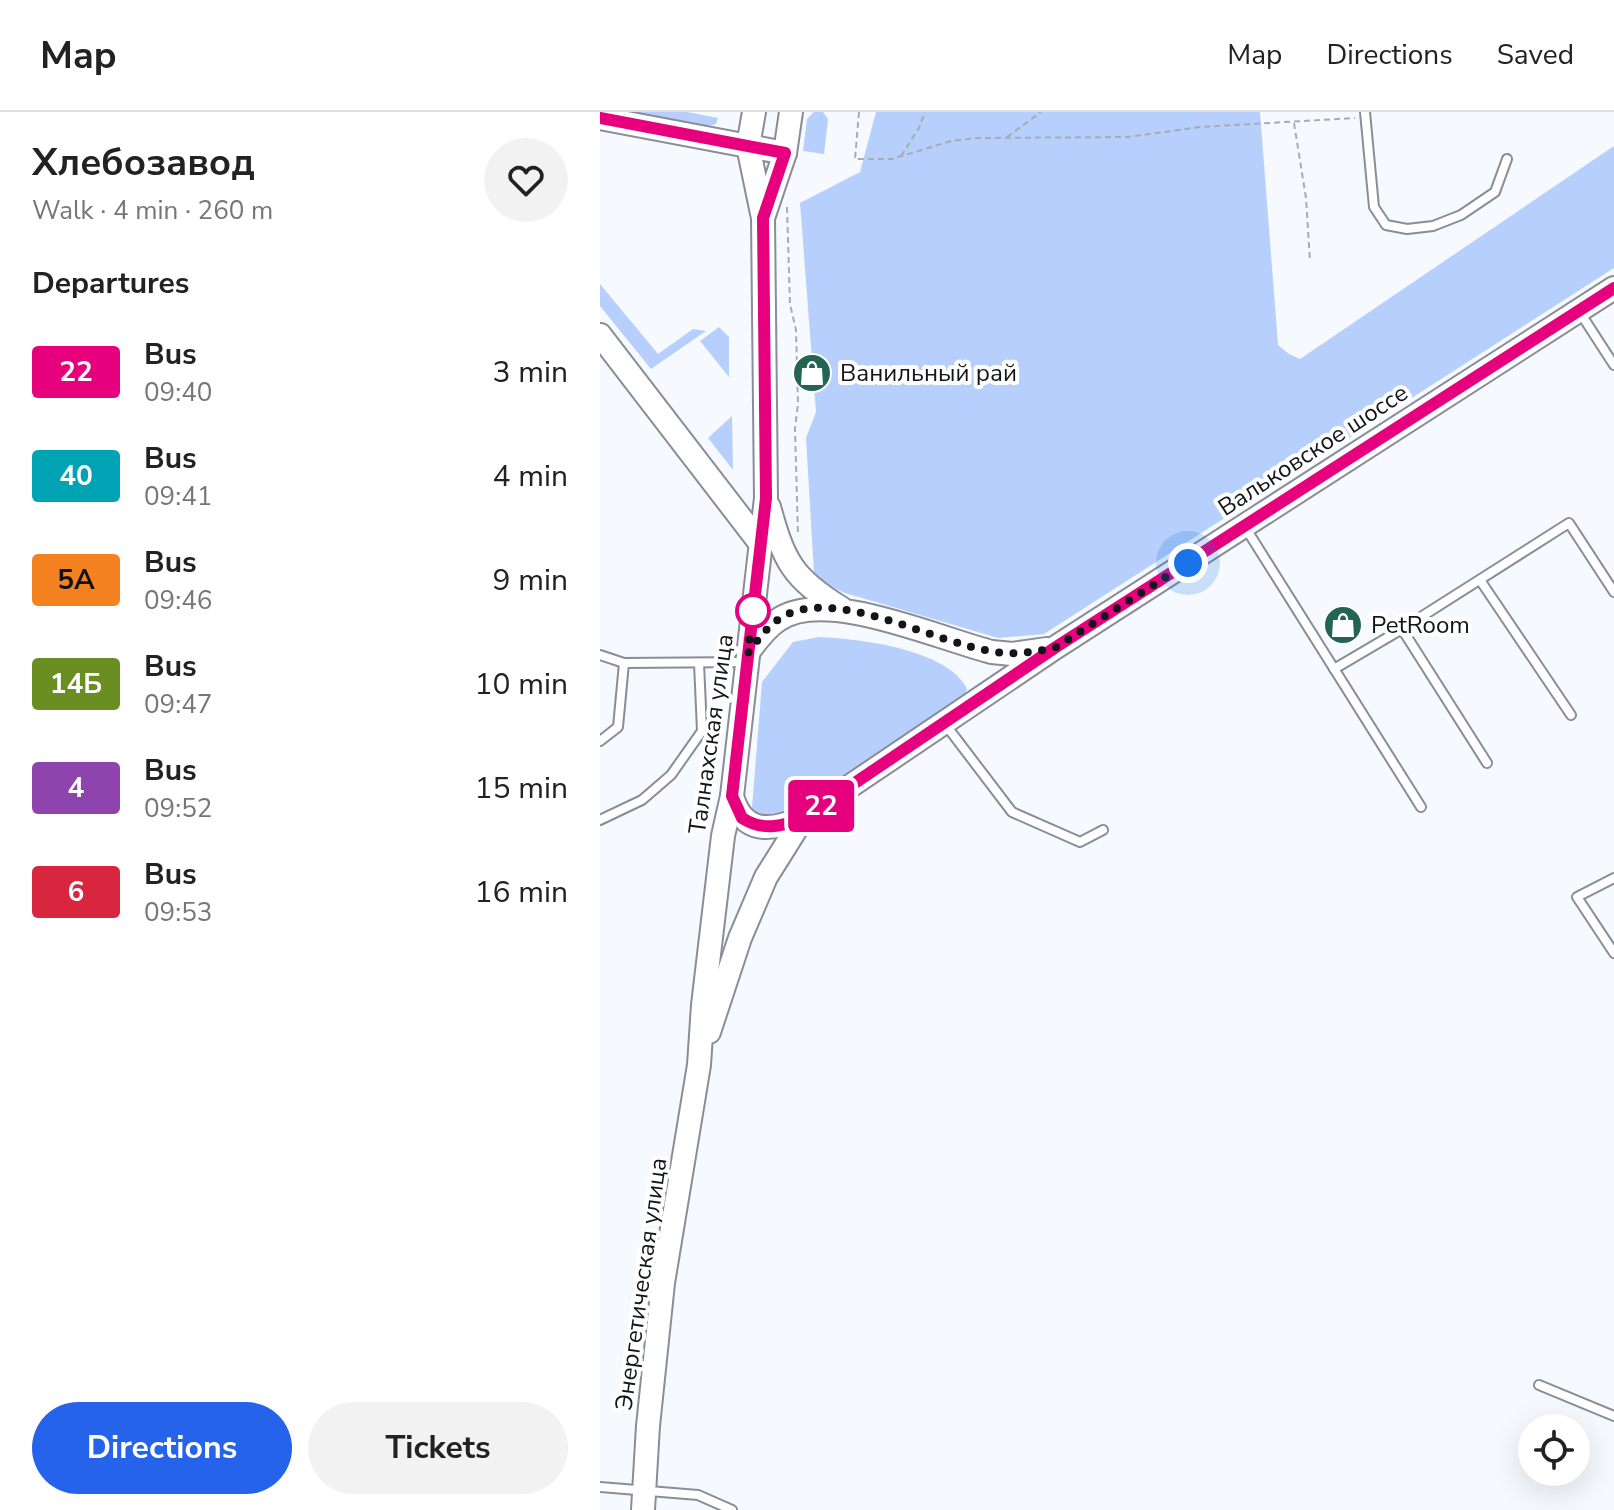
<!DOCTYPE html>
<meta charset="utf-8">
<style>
:root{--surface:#fff;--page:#f2f2f2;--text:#222;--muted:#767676;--line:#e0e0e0;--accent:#2563eb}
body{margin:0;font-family:"Nunito Sans",sans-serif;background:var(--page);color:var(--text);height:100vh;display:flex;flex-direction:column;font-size:30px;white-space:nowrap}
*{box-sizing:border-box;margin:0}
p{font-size:26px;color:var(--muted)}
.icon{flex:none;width:44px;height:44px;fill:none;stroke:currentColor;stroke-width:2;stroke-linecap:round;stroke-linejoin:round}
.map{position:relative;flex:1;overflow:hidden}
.sheet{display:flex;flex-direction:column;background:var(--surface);width:600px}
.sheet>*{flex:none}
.badge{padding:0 16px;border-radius:6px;font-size:28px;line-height:52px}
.fabs{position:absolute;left:918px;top:1302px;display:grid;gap:16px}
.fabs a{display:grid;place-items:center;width:72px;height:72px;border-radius:50%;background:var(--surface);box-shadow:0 8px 32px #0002;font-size:40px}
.you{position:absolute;width:40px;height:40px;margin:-20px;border:6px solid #fff;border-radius:50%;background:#1a73e8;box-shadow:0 0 0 12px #1a73e833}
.map>.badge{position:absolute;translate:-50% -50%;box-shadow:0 0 0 4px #fff}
h2{padding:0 32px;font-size:30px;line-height:72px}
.round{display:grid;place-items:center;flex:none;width:84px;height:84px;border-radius:42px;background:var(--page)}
.summary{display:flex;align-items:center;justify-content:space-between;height:136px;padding:0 32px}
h1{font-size:38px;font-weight:700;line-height:60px}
.button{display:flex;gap:16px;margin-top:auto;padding:16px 32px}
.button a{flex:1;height:92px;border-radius:48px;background:var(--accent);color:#fff;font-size:32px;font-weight:700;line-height:92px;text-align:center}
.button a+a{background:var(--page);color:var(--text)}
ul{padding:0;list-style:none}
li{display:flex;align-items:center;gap:24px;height:104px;padding:0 32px}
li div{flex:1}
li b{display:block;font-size:30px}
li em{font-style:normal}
li .badge{min-width:88px;font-weight:700;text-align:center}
header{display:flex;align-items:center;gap:48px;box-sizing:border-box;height:112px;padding:0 40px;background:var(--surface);border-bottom:2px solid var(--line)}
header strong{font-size:38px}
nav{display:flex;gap:44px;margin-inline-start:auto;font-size:28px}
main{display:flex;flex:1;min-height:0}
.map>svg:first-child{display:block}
</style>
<header>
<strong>Map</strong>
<nav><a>Map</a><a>Directions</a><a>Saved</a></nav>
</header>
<main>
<section class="sheet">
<div class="summary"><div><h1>Хлебозавод</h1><p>Walk · 4 min · 260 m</p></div><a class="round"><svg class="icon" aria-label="heart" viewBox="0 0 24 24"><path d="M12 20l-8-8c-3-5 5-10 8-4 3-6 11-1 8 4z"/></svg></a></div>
<h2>Departures</h2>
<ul>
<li><span class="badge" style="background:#e6007e;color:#fff">22</span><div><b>Bus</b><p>09:40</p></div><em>3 min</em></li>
<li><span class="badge" style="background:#00a3b4;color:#fff">40</span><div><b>Bus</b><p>09:41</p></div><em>4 min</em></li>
<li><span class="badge" style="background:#f58220;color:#111">5А</span><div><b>Bus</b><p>09:46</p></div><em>9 min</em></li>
<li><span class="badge" style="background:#6b8e23;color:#fff">14Б</span><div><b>Bus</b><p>09:47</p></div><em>10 min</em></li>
<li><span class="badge" style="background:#8e44ad;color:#fff">4</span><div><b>Bus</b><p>09:52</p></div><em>15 min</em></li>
<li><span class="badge" style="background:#d7263d;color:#fff">6</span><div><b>Bus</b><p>09:53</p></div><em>16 min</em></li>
</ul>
<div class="button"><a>Directions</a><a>Tickets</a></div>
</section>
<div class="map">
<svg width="1014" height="1398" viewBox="0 0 1014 1398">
<rect width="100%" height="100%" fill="#f6f9fd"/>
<!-- green -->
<g fill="#b6cffd">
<path d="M26,0H87L118,6L116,12L104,15Z"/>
<path d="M214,0H223L228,7L224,42L203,39L207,7Z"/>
<path d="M276,0H660L678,233L689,242L700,247L1014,34V156L444,522L398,526L245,481L228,473L214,461L206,326L216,300L200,91L260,60Z"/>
<path d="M0,172L58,242L93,217L106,219L51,257L0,194Z"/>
<path d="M119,215L129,225V265L100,229Z"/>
<path d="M132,304L133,358L108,326Z"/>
<path d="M219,525C260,527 347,537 367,577L361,592L184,700L159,703L152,696L162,570L193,530Z"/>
</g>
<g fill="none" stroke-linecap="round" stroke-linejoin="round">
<defs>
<g id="lane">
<path d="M765,0L774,95L786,113L807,117L833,114L861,103L895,80L907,47"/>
<path d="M979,199L1014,253"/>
<path d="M645,415L821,695"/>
<path d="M880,468L971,603"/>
<path d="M802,517L969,411L1014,480"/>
<path d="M0,543L24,551L146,550"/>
<path d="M734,557L802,517L887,651"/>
<path d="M345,612L412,700L480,730L503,718"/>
<path d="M0,629L18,615L24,551"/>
<path d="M0,708L42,688L71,663L102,619L99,551"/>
<path d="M1014,766L977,785L1014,841"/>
<path d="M939,1273L1014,1304"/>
<path d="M0,1375L98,1383L132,1398"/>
</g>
<g id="secondary">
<path d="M0,6L185,41"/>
<path d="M163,106L185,41L191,0"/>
<path d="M0,223L160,431"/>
<path d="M169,395C184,449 192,466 241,496"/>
<path d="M149,539C157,528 166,516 178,508C225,475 339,527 392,540L412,542L447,537"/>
<path d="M132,684C143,723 171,719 203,706L456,535L1014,176"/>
<path d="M109,920L140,826L166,765L203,706"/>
<path d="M43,1398L48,1314L63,1171L99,953L103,893L123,724L132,684L166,386L163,106L148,34L154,0"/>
</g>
</defs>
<!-- lane casing -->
<use href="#lane" stroke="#888d97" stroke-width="12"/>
<!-- secondary casing -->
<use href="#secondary" stroke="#888d97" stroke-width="26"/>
<!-- path -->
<g stroke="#a9abaf" stroke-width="2" stroke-dasharray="6 4" stroke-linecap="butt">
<path d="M259,0L255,47H292L351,29L377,26L528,25L600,15L755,6"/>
<path d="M694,11L706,86L710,149"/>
<path d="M407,25L441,0"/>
<path d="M301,44L319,16L325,0"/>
<path d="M187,95L190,192L196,218L198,292L195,316L198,424"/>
</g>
<!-- lane -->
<use href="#lane" stroke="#fff" stroke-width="8"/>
<!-- secondary -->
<use href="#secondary" stroke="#fff" stroke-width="22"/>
</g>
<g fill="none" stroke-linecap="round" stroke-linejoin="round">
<defs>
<path id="line" d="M0,6L185,41L163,106L166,386L132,684L142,706C162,719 181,715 203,706L456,535L1014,176"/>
</defs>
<!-- line casing -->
<use href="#line" stroke="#fff" stroke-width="18"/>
<!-- line -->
<use href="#line" stroke="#e6007e" stroke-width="12"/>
<!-- walk -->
<path stroke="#131519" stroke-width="8" stroke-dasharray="0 14.4" d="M153,499L148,541C160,525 172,507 193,500C250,481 337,532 396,540C417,543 436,540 456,535L588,451"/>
</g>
<!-- icons -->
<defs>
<symbol id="shop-disc" viewBox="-11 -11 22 22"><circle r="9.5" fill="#236453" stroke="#fff"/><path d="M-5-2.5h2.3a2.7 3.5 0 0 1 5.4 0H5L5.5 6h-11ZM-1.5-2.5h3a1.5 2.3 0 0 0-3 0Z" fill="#fff"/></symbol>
</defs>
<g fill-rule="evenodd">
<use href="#shop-disc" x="190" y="239" width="44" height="44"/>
<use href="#shop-disc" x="721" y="491" width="44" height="44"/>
</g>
<!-- markers -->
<circle fill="#fff" stroke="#e6007e" stroke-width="4" cx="153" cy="499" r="16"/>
<g text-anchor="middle" stroke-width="8" stroke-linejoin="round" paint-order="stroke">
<!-- poi labels -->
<g font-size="24" fill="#131519" stroke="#fff" text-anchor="start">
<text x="240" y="269">Ванильный рай</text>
<text x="771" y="521">PetRoom</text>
</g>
<!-- street labels -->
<g font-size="24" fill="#131519" stroke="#fff">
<text transform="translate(713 338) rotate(-33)" y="8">Вальковское шоссе</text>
<text transform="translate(111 622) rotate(-82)" y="8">Талнахская улица</text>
<text transform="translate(41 1172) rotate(-82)" y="8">Энергетическая улица</text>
</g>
</g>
</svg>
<div class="fabs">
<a><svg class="icon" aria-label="locate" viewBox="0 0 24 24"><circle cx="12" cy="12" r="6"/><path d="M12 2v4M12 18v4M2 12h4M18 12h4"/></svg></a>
</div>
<div class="you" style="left:588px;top:451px"></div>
<b class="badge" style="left:221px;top:694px;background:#e6007e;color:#fff">22</b>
</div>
</main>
